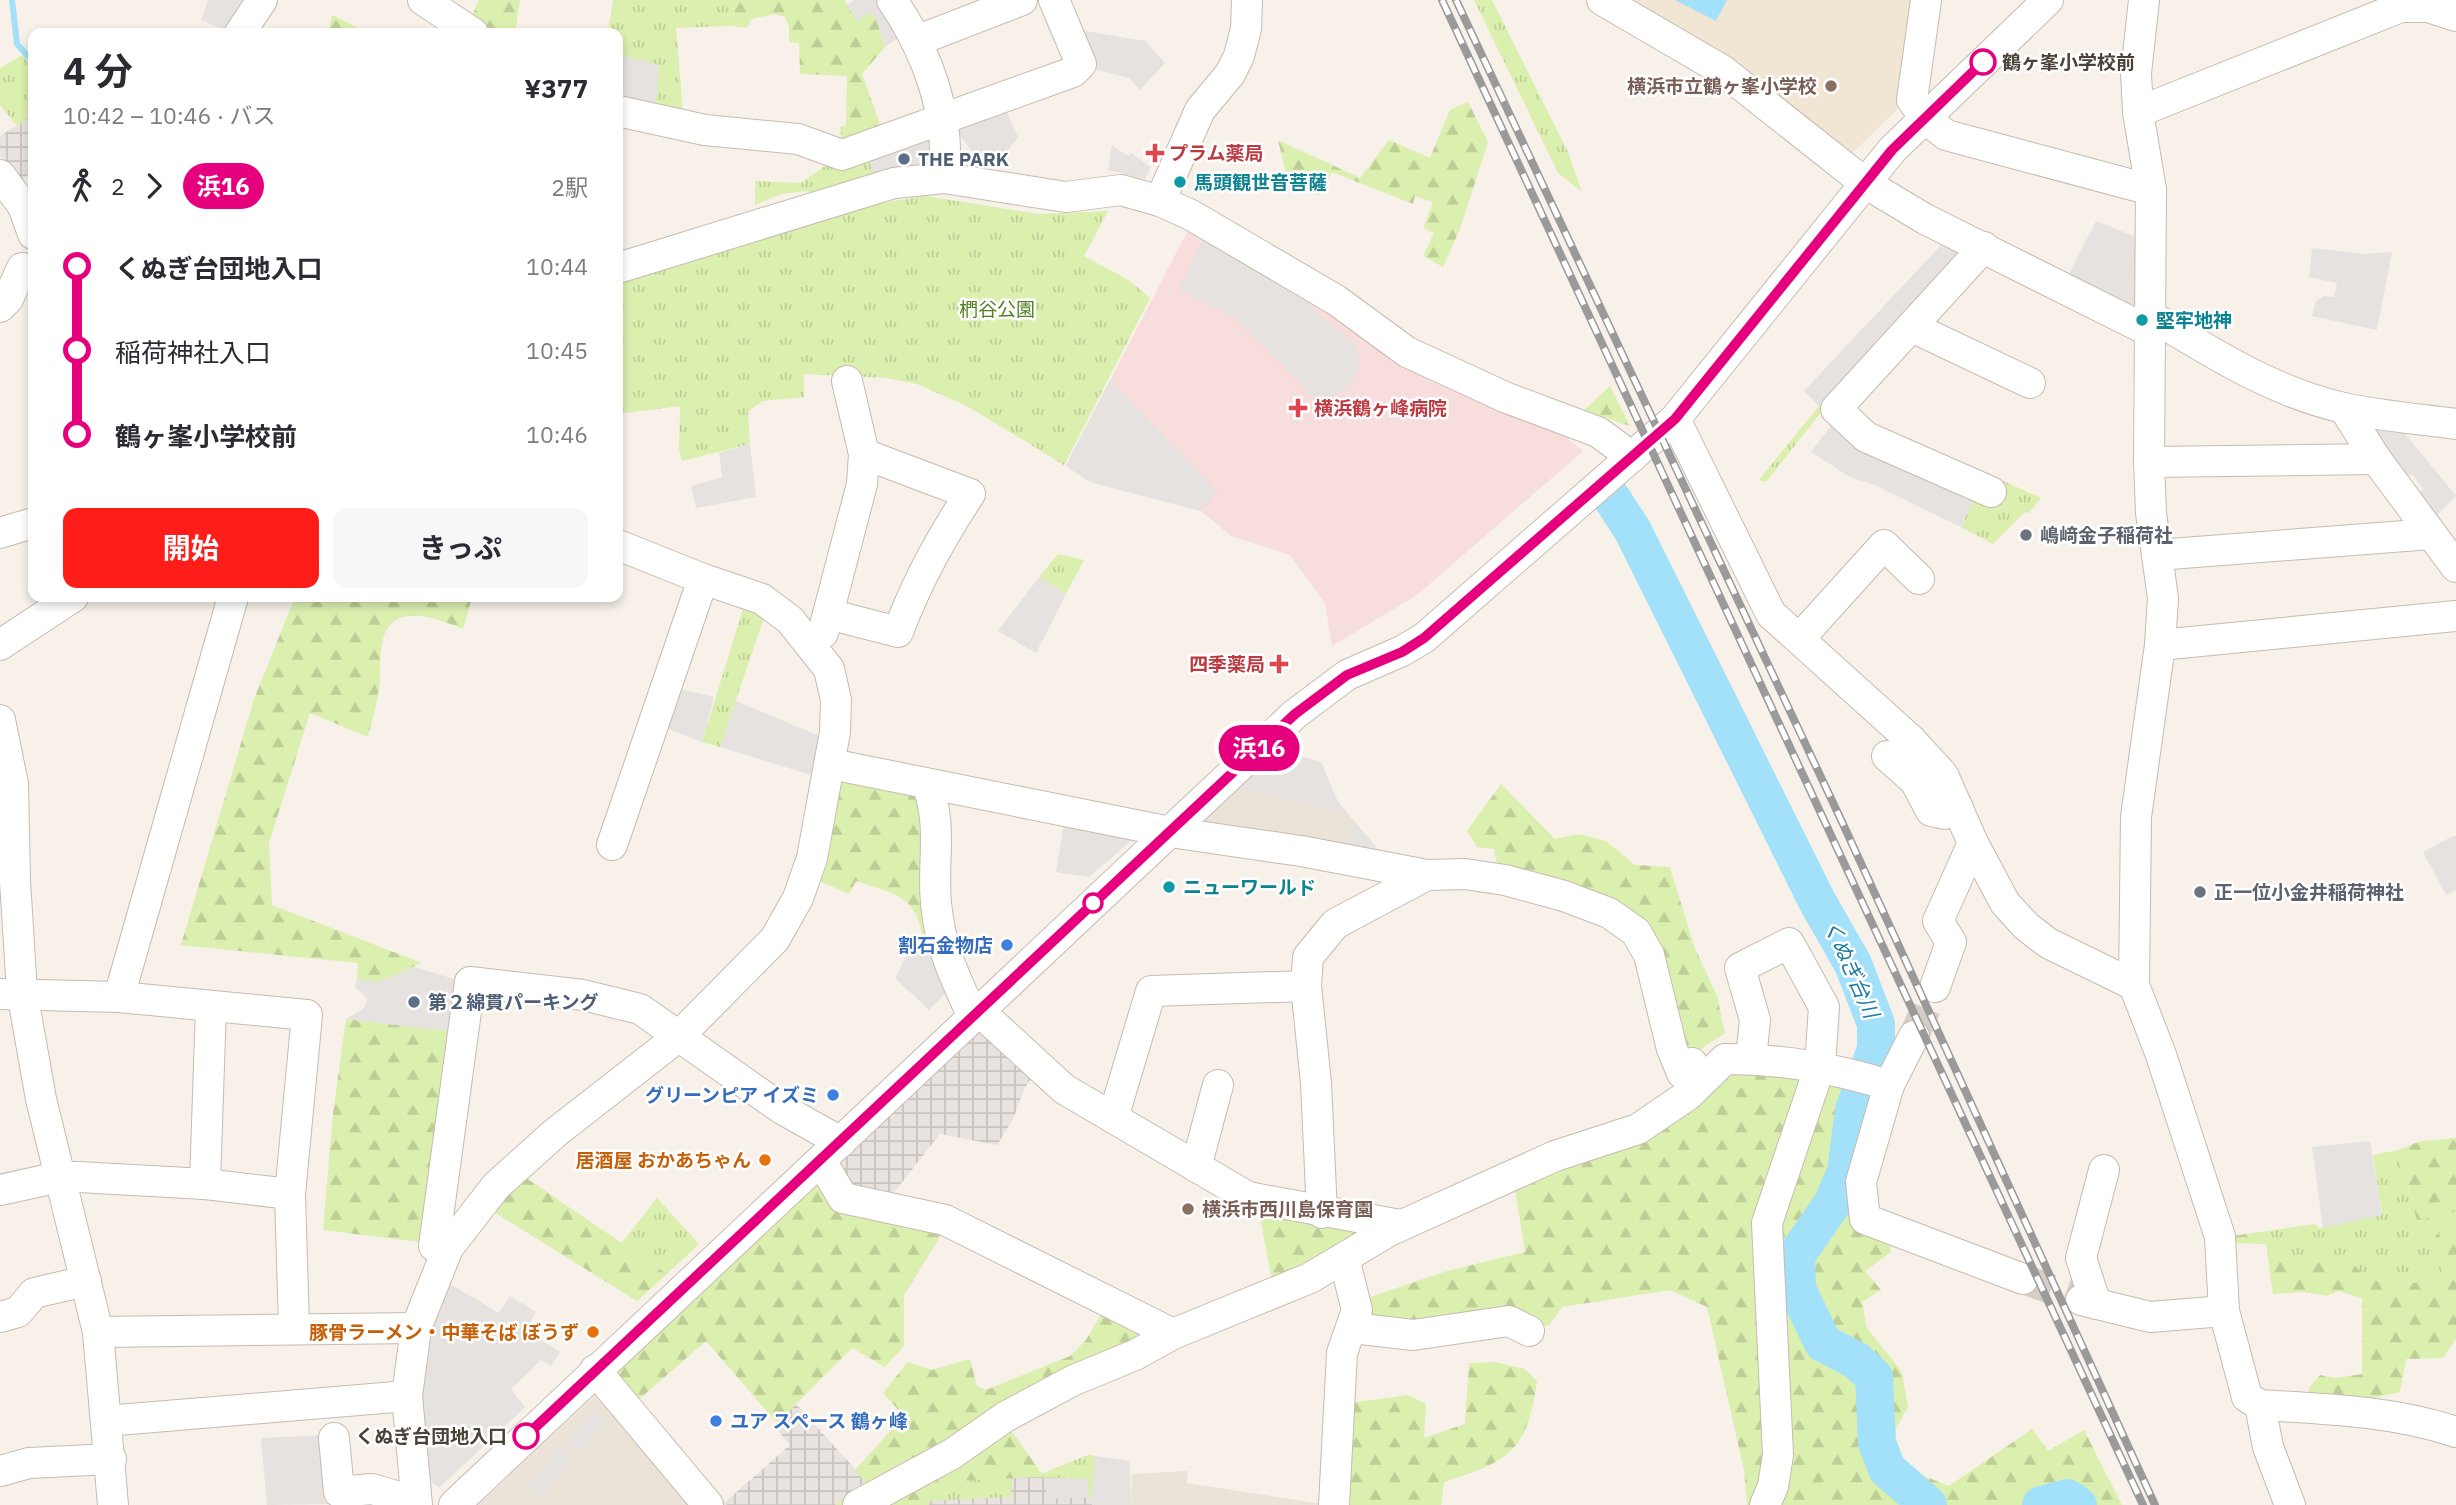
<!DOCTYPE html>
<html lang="ja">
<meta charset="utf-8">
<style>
:root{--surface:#fff;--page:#f7f7f7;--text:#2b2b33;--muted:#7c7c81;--accent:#ff1d19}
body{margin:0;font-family:"IBM Plex Sans","Noto Sans JP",sans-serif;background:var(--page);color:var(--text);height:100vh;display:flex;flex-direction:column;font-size:26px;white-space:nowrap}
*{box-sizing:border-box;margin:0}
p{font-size:23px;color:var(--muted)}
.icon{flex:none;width:38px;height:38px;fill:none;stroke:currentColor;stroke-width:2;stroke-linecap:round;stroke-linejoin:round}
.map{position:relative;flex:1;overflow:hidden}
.sheet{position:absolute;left:28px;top:28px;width:595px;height:574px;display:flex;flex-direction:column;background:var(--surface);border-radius:14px;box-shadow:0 4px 10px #0003}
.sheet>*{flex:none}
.badge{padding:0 14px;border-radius:23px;font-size:24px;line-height:46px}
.map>.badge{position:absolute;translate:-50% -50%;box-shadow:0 0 0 4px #fff}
.legs{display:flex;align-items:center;gap:10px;height:77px;padding:0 35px;font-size:23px}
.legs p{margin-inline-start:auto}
.head{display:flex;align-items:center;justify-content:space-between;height:119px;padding:0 35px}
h1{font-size:38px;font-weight:700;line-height:52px}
.action{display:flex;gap:14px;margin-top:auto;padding:14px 35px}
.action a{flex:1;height:80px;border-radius:14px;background:var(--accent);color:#fff;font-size:28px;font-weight:700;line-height:80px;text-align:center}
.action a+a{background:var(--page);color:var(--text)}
ul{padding:0 35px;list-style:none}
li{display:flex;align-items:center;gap:24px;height:84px;font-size:26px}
li i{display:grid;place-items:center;width:10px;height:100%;margin:0 9px;background:currentColor}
li i::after{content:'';width:18px;height:18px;margin:-9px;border:5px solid;border-radius:50%;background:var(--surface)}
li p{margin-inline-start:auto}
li:first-child i{background:linear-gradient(#0000 50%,currentColor 0)}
li:last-child i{background:linear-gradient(currentColor 50%,#0000 0)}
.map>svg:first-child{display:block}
</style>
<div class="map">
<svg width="2456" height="1505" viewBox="0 0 2456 1505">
<defs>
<pattern id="industrial-grid" width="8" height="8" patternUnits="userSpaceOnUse" patternTransform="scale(1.75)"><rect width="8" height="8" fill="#e9e3df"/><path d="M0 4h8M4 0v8" fill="none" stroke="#cac4c0"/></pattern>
<pattern id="grass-tufts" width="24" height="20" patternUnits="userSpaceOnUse" patternTransform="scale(1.75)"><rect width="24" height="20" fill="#dbefaf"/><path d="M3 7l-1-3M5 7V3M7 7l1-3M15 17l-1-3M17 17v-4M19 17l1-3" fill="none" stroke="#bece97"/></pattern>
<pattern id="forest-firs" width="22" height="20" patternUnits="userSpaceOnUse" patternTransform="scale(1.75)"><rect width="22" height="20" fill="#dbefaf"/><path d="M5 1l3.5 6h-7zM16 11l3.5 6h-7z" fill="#bece97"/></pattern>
</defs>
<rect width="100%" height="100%" fill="#f7f1ea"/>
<!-- residential -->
<g fill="#ebe3d8">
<path d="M1321,762L1338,802L1388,861L1194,826L1233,788Z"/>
<path d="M616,1376L727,1505H478Z"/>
<path d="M1188,1471L1187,1483L1329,1505H1131L1132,1474Z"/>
</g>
<!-- industrial -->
<g fill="url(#industrial-grid)">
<path d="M33,115V171L18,183L0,155V136Z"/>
<path d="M982,1021L1036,1072L1025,1087L1013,1119L997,1145L940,1134L888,1200L851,1190L841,1169L842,1158Z"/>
<path d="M796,1404L866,1481L835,1505H727L725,1502L790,1445L774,1426Z"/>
<path d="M1088,1455L1095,1456L1092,1505H922L921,1483L1034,1477Z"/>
</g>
<!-- education -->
<path fill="#f1e5d3" d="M1615,0H1919L1905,102L1847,158Z"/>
<!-- medical -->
<path fill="#f8dddd" d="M1190,226L1330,307L1411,370L1565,436L1583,451L1417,595L1332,646L1325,603L1290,555L1231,536L1201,511L1090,482L1066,466Z"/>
<!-- grass -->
<g fill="url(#grass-tufts)">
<path d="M613,0H734L733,26L676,28L683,113L656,107L619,55L618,59V33H608Z"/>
<path d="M1474,0H1492L1568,152L1582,192L1558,173Z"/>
<path d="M22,55L33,67V115L17,126L0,105V68Z"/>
<path d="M917,136L940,140L875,177L811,195L808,191L781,194L755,205V181L801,183L833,160Z"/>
<path d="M925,196L1039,214L1108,211L1084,256L1130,281L1150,298L1064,465L967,406L917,384L886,378L804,374V397L763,401L748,411L750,444L682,461L679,449L680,406L618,414V284L875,204Z"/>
<path d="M1819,406L1823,410L1766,482L1759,480Z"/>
<path d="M2001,480L2041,498L2029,513L2025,512L1993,544L1961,527L1974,499L1983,504Z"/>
<path d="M1058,554L1084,560L1066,594L1039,577Z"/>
<path d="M746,599L767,609L720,747L702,742Z"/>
<path d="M2398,1150L2417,1220L2456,1211V1232L2446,1230L2431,1251L2442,1270L2441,1275C2413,1287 2372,1291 2353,1263L2354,1258L2297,1266L2279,1255L2275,1240L2267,1231L2316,1224L2318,1228L2382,1215L2373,1155Z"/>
<path d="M657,1198L699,1244L667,1274L620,1245Z"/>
<path d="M1088,1455L1095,1456L1092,1498L1089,1497L1088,1479L1034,1477Z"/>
<path d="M1012,1478L1011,1497L929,1501V1505H922L921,1483Z"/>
</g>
<!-- forest -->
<g fill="url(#forest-firs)">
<path d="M479,0H520L515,33H483L469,23Z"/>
<path d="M734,0H844L857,20L870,12L877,21L885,47L862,74L882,130L842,144L840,127L846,125L847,76L800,74L799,43L789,42V27L785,17L774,14L752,19L747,28L733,26Z"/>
<path d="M332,15L369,33H328Z"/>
<path d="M1468,102L1488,142L1460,229L1443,267L1423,256L1434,233L1423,228L1433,202L1415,196L1413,204L1332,172L1320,196L1288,182L1278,140L1360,178L1389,140L1430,158L1450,110Z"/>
<path d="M1610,386L1630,426L1584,410Z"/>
<path d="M295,597H472L463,629C433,617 386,599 381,650C379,662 381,676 379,688C377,704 372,721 368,737L310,713L269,843L272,905L422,963L379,982L357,979L358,963L181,945L254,699Z"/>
<path d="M837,773L915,788L929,806L933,936L922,934C915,894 890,893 856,881L849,894L813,878Z"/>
<path d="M1501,784L1555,839L1579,834L1606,841L1635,865L1670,867L1694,946L1717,996L1725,1033L1686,1059L1655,955L1497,865L1494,849L1477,847L1467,831Z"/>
<path d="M346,1019L457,1032L427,1243L323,1230L333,1113Z"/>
<path d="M1728,1068L1870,1090L1851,1167L1889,1232L1891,1252L1865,1271L1881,1290L1862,1302L1867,1328L1902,1372L1908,1407L1892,1436L1909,1470L1949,1486L2032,1429L2048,1451L2084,1430L2122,1505H1747L1744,1470L1707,1307L1670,1290L1562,1307L1549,1326L1366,1323L1367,1298L1447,1271L1525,1252L1515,1189L1624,1146Z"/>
<path d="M2456,1138V1211L2417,1221L2398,1150L2421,1141Z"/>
<path d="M519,1173L667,1274L637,1301L486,1207Z"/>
<path d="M821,1179L945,1229L904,1295V1346L885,1367L852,1348L777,1423L706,1341L637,1401L616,1376L619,1362Z"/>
<path d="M1258,1207L1379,1227L1272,1281Z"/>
<path d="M2446,1230L2456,1232V1339L2443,1358L2406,1359L2400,1392L2369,1399L2306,1402L2309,1388L2320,1375L2336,1378L2362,1374V1298L2338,1291L2327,1296L2303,1292L2273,1294L2266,1244L2228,1243L2226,1237L2267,1231L2275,1240L2279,1255L2297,1266L2354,1257L2353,1263C2372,1291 2413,1287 2441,1275L2442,1270L2430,1251L2436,1235Z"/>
<path d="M1106,1306L1161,1335L1005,1422L1042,1474L1034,1477L921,1483L922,1505H835L865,1482L855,1470L904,1416L883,1393L908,1362L932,1370L970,1359L977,1386L986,1390L1070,1356L1086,1340Z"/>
<path d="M1495,1362L1525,1369L1537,1381C1527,1453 1509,1461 1444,1482L1441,1505H1344L1349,1403L1409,1395L1426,1404L1424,1438L1465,1424L1469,1363Z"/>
</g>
<!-- parking -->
<g fill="#e5e2df">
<path d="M208,0H253L231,33L201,20Z"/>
<path d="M854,0H884L904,34L885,47L877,21L870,12L857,21L847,5Z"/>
<path d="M1073,29L1145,41L1165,63L1140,90L1129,78L1090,68Z"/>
<path d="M619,55L659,65L656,107L618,97Z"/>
<path d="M1003,104L1018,137L994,168L972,151L953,127Z"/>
<path d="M917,139L927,141L939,159L936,164L875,177L868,158Z"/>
<path d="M1112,145L1128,156L1131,153L1151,167L1145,179L1108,170Z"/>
<path d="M2096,221L2146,241L2145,313L2064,284Z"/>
<path d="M1205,234L1316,299L1311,308L1357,346L1359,371L1326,409L1233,317L1179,290Z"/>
<path d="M1945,241L1958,251L1961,263L1823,410L1804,391Z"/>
<path d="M2312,248L2364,254L2392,252L2377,330L2312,316L2316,301L2324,296L2334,297L2337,283L2309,277Z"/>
<path d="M1110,380L1218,492L1201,511L1090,482L1066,466Z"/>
<path d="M2355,415L2396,423L2456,496L2429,523L2412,500L2424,489L2412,474L2399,483Z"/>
<path d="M1835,420L1974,499L1961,527L1872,484L1850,477L1811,452Z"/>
<path d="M750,444L756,497L696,508L691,486L722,477L719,453Z"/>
<path d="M1039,577L1066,594L1036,653L998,631Z"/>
<path d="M676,688L714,697L702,742L663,727Z"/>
<path d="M736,701L829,740L824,779L720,747Z"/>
<path d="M1274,748L1321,762L1338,802L1347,813L1233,788Z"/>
<path d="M1065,817L1124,835L1132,840L1089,877L1056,872Z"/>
<path d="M1352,819L1388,861L1346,853Z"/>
<path d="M2453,836H2456V890L2446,895L2423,852Z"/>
<path d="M922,934L933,936L951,987L929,1010L895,978L917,935Z"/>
<path d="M414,967L461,981L457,1032L346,1019L365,1007L367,998L355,987L357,979L379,982Z"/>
<path d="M2370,1141L2382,1215L2323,1228L2312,1147Z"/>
<path d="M440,1278L499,1313L510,1296L536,1312L526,1331L560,1352L551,1366L541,1360L511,1389L525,1407L439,1488L420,1472L412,1402Z"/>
<path d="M595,1410L608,1421L580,1452L567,1441Z"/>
<path d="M326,1435L330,1504L267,1505L261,1438Z"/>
<path d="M560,1449L573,1460L540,1498L527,1486Z"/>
<path d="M1095,1456L1130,1461L1131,1505H1092Z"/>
<path d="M1047,1478L1088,1479L1089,1497L1046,1499Z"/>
</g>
<!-- water -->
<path fill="#a2e1f9" d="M1675,0H1727L1716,21Z"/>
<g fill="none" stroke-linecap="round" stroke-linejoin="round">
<!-- stream -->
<path stroke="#a2e1f9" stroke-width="6" d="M12,0L17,44L33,62"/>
<!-- river -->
<g stroke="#a2e1f9" stroke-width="38">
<path d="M1611,497L1633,531L1817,901L1853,964L1876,1024V1049L1854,1110L1846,1172L1832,1204L1796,1256L1797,1289L1823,1343L1857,1361L1874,1377L1877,1443L1887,1469L1928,1505"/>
<path d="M2041,1505L2067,1498L2078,1505"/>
</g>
<!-- minor-tunnel -->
<g stroke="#d5cec6" stroke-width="30" stroke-dasharray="30 15" stroke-linecap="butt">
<path d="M1914,1036L1935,987"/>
<path d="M2023,1279L2081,1300"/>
</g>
<defs>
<g id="minor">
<path d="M423,0L473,33"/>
<path d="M892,0C927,51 951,116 944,178"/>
<path d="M1602,0L1722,70L1865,183L1925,219L2151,332"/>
<path d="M1926,0L1912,100L1925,118L1946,135L2151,190"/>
<path d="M2144,0L2136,73L2138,112L2151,190L2149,462L2151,513L2163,598L2160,645L2136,817L2134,985L2161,1055L2220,1237L2224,1311L2247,1397L2260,1405C2326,1409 2393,1411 2456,1432"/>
<path d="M240,33L262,0"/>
<path d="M916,41L1022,0"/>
<path d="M618,111L705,130L798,139L842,155L1073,72L1081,64L1054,0"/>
<path d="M2138,112L2401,7H2428L2456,16"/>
<path d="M0,175L23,206L33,234"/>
<path d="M1160,201L1200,110L1230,74L1239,56L1246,29L1247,0"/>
<path d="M1984,247L1836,409L1866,437L1991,492"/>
<path d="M618,268L894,183L944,178L1066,197L1121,190L1160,201L1191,215L1336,300L1407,352L1507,398L1598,432L1632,457"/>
<path d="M0,307L8,299L22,268"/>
<path d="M2151,316C2212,353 2273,392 2344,408C2381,416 2419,419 2456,424"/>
<path d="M1912,327L2030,383"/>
<path d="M2344,408L2376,459L2456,567"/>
<path d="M1675,419L1771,614L1912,741L1943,775L1973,843L2005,903L2026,926L2048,943L2134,985"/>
<path d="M2149,462L2376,459"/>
<path d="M0,533L33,523"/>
<path d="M2157,555L2431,534"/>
<path d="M828,614L898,632C917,581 940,539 970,494L864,454"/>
<path d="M823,633L862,484L864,454L847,381"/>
<path d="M1799,639L1884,545L1919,579"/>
<path d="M0,645L73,597"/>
<path d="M2160,645L2456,616"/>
<path d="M0,720L13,784L15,881L22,992L41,1099L98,1332L113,1505"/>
<path d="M1887,756L1915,781L1931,811L1944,814L1958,808"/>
<path d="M831,764L1170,832L1301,851L1427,875L1465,874L1505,880L1564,896L1609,913L1636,932L1649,955L1672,1049L1682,1073L1692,1063"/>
<path d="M927,784C943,827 932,861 936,903C940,948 955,977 973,1017"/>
<path d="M612,845L703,579"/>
<path d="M1935,987L1951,942L1938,921L1973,843"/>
<path d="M0,994L119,997L307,1015L290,1194L294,1327"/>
<path d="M119,997L233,597"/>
<path d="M979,1011L1064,1089L1248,1197L1400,1225"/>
<path d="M1914,1036L1889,1085L1861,1182L1865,1219L2023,1279"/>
<path d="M1751,1059L1755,1020L1740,968L1789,943L1824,1007L1820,1066L1767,1223L1778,1455L1773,1486L1765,1505"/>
<path d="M1113,1118L1151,991L1306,986"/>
<path d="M821,1161L843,1198L945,1220L1173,1334L1310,1278L1389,1231L1555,1156L1638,1129L1688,1095L1725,1059C1784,1059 1832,1068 1889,1085"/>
<path d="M1196,1167L1218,1085"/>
<path d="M205,1184L211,1006"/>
<path d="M0,1190L59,1177H79L205,1184L290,1194"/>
<path d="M1322,1213L1316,1083L1306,986L1308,957L1335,924L1427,875"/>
<path d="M448,1248L434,1246L470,982L583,995L640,1009L782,1109L841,1142"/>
<path d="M2081,1300L2150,1317L2224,1311"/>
<path d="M2096,1304L2081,1258L2104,1170"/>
<path d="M0,1317L18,1312L34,1293L86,1281"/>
<path d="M1353,1328L1413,1335L1509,1321L1529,1331"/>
<path d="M98,1332L416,1328"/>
<path d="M595,1370L708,1505"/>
<path d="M2260,1405L2268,1447L2290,1505"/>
<path d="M106,1421L407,1396"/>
<path d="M334,1438L339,1492L372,1489L416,1502"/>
<path d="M0,1471L29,1463L111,1459"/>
<path d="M417,1505L407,1396L416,1328L448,1248L496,1186L555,1133L678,1037L775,939L798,898L812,858L835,732L836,700L829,669L790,620L762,599L703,579L618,545"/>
<path d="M454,1505L1295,714L1347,675L1402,651L1424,638L1675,419L1892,150L2048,0"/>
<path d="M858,1505L952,1454L1005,1417L1074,1380L1135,1355L1173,1334"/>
<path d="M1334,1505L1342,1353L1357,1310L1344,1258"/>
</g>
</defs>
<!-- minor casing -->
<use href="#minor" stroke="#c7bbaf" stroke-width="32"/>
<!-- minor -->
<use href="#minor" stroke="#fff" stroke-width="30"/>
<defs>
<g id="rail">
<path d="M1442,0L2143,1505"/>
<path d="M1456,0L1843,824L2155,1505"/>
</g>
</defs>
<!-- rail casing -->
<use href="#rail" stroke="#9a9a9a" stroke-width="8"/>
<!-- rail -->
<use href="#rail" stroke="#fff" stroke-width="5" stroke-dasharray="16" stroke-linecap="butt"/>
</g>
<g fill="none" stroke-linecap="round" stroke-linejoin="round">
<defs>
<path id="line-1" d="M526,1436L1295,714L1347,675L1402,652L1424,638L1675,419L1892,150L1983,62"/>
</defs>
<!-- line-1 casing -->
<use href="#line-1" stroke="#fff" stroke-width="16"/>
<!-- line-1 -->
<use href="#line-1" stroke="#e6007e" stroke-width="10"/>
</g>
<!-- markers -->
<g fill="#fff" stroke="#e6007e" stroke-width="3.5">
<circle cx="1983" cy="62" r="12"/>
<circle cx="1093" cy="903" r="9"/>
<circle cx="526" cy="1436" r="12"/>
</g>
<g fill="#8d6e63" stroke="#fff" stroke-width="2.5">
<circle cx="1831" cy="86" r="7"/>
<circle cx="1188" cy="1209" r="7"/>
</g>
<g fill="#e0444e" stroke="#fff" stroke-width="2.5">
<path d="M1151.5 142.5h7v7h7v7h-7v7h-7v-7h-7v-7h7z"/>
<path d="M1294.5 397.5h7v7h7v7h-7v7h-7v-7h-7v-7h7z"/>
<path d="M1275.5 653.5h7v7h7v7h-7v7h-7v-7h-7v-7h7z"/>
</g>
<g fill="#5c6f8a" stroke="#fff" stroke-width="2.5">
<circle cx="904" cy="159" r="7"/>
<circle cx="414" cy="1002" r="7"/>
</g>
<g fill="#0f9aa8" stroke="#fff" stroke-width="2.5">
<circle cx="1180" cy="182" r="7"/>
<circle cx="2142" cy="320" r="7"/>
<circle cx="1169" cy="887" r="7"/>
</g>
<g fill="#6b7280" stroke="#fff" stroke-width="2.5">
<circle cx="2026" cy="535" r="7"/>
<circle cx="2200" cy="892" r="7"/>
</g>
<g fill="#3f7fe0" stroke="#fff" stroke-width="2.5">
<circle cx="1007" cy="945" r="7"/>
<circle cx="833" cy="1095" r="7"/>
<circle cx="716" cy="1421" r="7"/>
</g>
<g fill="#e8710a" stroke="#fff" stroke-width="2.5">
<circle cx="765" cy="1160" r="7"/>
<circle cx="593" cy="1332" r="7"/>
</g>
<g text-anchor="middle" stroke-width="5" stroke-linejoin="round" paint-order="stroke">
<!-- stop labels -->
<g font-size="19" font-weight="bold" fill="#4c4137" stroke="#fff" text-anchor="start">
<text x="2002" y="69">鶴ヶ峯小学校前</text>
<text x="507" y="1443" text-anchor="end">くぬぎ台団地入口</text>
</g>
<!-- education labels -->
<g font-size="19" font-weight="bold" fill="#785e54" stroke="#fff" text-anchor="end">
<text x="1817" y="93">横浜市立鶴ヶ峯小学校</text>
<text x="1202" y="1216" text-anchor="start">横浜市西川島保育園</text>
</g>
<!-- health labels -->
<g font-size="19" font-weight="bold" fill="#be3a42" stroke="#fff" text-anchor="start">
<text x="1169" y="160">プラム薬局</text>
<text x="1314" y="415">横浜鶴ヶ峰病院</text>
<text x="1265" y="671" text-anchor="end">四季薬局</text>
</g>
<!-- service labels -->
<g font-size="19" font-weight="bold" fill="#4e5e75" stroke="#fff" text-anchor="start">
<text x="918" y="166">THE PARK</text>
<text x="428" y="1009">第２綿貫パーキング</text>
</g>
<!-- culture labels -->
<g font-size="19" font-weight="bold" fill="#0d838f" stroke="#fff" text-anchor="start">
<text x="1194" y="189">馬頭観世音菩薩</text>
<text x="2156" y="327">堅牢地神</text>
<text x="1183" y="894">ニューワールド</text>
</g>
<!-- park labels -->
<g font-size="19" fill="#528021" stroke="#fff">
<text x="997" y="316">椚谷公園</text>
</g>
<!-- worship labels -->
<g font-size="19" font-weight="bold" fill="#5b616d" stroke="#fff" text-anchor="start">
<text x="2040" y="542">嶋﨑金子稲荷社</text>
<text x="2214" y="899">正一位小金井稲荷神社</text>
</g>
<!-- shop labels -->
<g font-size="19" font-weight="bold" fill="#366cbe" stroke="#fff" text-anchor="end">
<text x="993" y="952">割石金物店</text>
<text x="819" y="1102">グリーンピア イズミ</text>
<text x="730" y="1428" text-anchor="start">ユア スペース 鶴ヶ峰</text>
</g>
<!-- food labels -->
<g font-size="19" font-weight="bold" fill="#c56008" stroke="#fff" text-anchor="end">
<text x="751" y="1167">居酒屋 おかあちゃん</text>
<text x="579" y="1339">豚骨ラーメン・中華そば ぼうず</text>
</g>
<!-- water labels -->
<g font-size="21" font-style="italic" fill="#1f7ca2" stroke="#fff">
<text transform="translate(1851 969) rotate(66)" y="7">くぬぎ台川</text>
</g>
</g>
</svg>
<b class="badge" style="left:1259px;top:748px;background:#e6007e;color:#fff">浜16</b>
<section class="sheet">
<div class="head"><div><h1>4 分</h1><p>10:42 – 10:46 · バス</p></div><b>¥377</b></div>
<div class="legs"><svg class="icon" aria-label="walk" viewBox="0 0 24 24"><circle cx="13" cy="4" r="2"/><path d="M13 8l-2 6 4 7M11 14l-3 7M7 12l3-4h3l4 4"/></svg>2<svg class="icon" aria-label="forward" viewBox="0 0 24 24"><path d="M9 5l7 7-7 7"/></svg><b class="badge" style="background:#e6007e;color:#fff">浜16</b><p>2駅</p></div>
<ul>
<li><i style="color:#e6007e"></i><b>くぬぎ台団地入口</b><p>10:44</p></li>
<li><i style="color:#e6007e"></i><span>稲荷神社入口</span><p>10:45</p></li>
<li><i style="color:#e6007e"></i><b>鶴ヶ峯小学校前</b><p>10:46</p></li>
</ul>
<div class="action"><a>開始</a><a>きっぷ</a></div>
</section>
</div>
